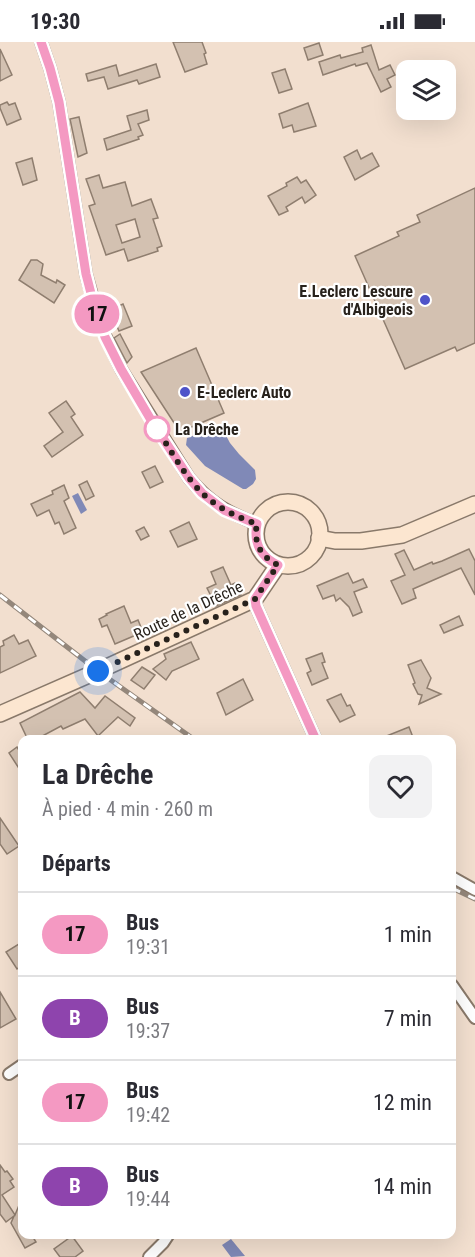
<!DOCTYPE html>
<html lang="fr">
<meta charset="utf-8">
<style>
:root{--surface:#fff;--page:#f2f2f3;--text:#2b2b33;--muted:#7c7c81;--line:#e1e1e2}
body{margin:0;font-family:"Roboto Condensed",sans-serif;background:var(--page);color:var(--text);height:100vh;display:flex;flex-direction:column;font-size:22px;white-space:nowrap}
*{box-sizing:border-box;margin:0}
p{font-size:20px;color:var(--muted)}
.icon{flex:none;width:33px;height:33px;fill:none;stroke:currentColor;stroke-width:2;stroke-linecap:round;stroke-linejoin:round}
.map{position:relative;flex:1;overflow:hidden}
.side{position:absolute;left:18px;top:693px;width:438px;height:504px;display:flex;flex-direction:column;background:var(--surface);border-radius:12px;box-shadow:0 6px 24px #0002}
.side>*{flex:none}
.badge{padding:0 12px;border-radius:20px;font-size:21px;line-height:39px}
.fabs{position:absolute;left:396px;top:18px;display:grid;gap:12px}
.fabs a{display:grid;place-items:center;width:60px;height:60px;border-radius:12px;background:var(--surface);box-shadow:0 6px 24px #0002;font-size:30px}
.you{position:absolute;width:30px;height:30px;margin:-15px;border:4px solid #fff;border-radius:50%;background:#1a73e8;box-shadow:0 0 0 9px #1a73e833}
.map>.badge{position:absolute;translate:-50% -50%;box-shadow:0 0 0 3px #fff}
h2{padding:0 24px;font-size:22px;line-height:54px}
.round{display:grid;place-items:center;flex:none;width:63px;height:63px;border-radius:12px;background:var(--page)}
.head{display:flex;align-items:center;justify-content:space-between;height:102px;padding:0 24px}
h1{font-size:28px;font-weight:700;line-height:45px}
ul{padding:0;list-style:none}
li{display:flex;align-items:center;gap:18px;height:84px;padding:0 24px;border-top:2px solid var(--line)}
li div{flex:1}
li b{display:block;font-size:22px}
li em{font-style:normal}
li .badge{min-width:66px;font-weight:700;text-align:center}
.status{display:flex;justify-content:space-between;align-items:center;height:42px;padding:0 30px;background:var(--surface);direction:ltr}
.status svg{height:16px;fill:currentColor}
.map>svg:first-child{display:block}
</style>
<div class="status"><b>19:30</b><svg viewBox="0 0 49 12"><path d="M0 12V9h3v3zM5 12V6h3v6zM10 12V3h3v9zM15 12V0h3v12zM26 1h20v11H26zM47 4h2v5h-2z"/></svg></div>
<div class="map">
<svg width="475" height="1215" viewBox="0 0 475 1215">
<rect width="100%" height="100%" fill="#f2dfcf"/>
<!-- water -->
<g fill="#8089b7">
<path d="M218,384L222,386L230,401L239,412L255,428L256,437L253,442L246,447H243L205,424L186,403L187,396Z"/>
<path d="M78,451L87,468L81,472L72,454Z"/>
<path d="M231,1197L245,1214L231,1215L222,1203Z"/>
</g>
<!-- building -->
<g fill="#d3c1b1" stroke="#8f7e6f" stroke-width="1.5" fill-rule="evenodd">
<path d="M173,0H202L206,11L204,12L207,22L185,30Z"/>
<path d="M319,1L323,13L308,18L304,6Z"/>
<path d="M371,3L379,28L390,23L395,33L387,37L391,45L381,50L367,21L356,24L355,22L323,33L319,20L340,13L341,16L363,10L362,6Z"/>
<path d="M0,7L12,33L0,39Z"/>
<path d="M156,22L160,35L139,42L137,38L108,47L104,35L88,39L86,32L116,23L119,34Z"/>
<path d="M285,27L292,47L279,51L272,31Z"/>
<path d="M7,60L9,63L15,61L21,77L7,83L0,66V63Z"/>
<path d="M308,61L316,84L294,90L292,83L283,86L279,72Z"/>
<path d="M147,68L149,78L138,82L143,93L138,95L139,97L107,108L104,97L131,88L127,74Z"/>
<path d="M79,75L87,111L78,115L70,77Z"/>
<path d="M357,108L361,117L372,111L379,124L355,138L344,115Z"/>
<path d="M32,116L37,138L23,143L16,121Z"/>
<path d="M99,133L103,146L125,140L132,164L151,157L158,176L153,177L162,204L157,206L158,209L128,219L124,207L106,213L89,164L95,162L86,137ZM135,177L140,195L122,201L116,183Z"/>
<path d="M297,135L301,141L306,138L316,153L305,161L302,155L286,165L288,169L279,173L268,154L287,144L286,141Z"/>
<path d="M475,146V301L457,309L455,305L405,327L355,214L399,194L397,190L420,180L417,173Z"/>
<path d="M31,218H37L43,222L41,233L56,241L57,238L65,243L54,261L19,238Z"/>
<path d="M123,262L132,284L119,289L110,268Z"/>
<path d="M120,292L132,315L127,321L114,296Z"/>
<path d="M196,306L224,371L180,390L141,330Z"/>
<path d="M66,359L75,372L71,375L83,393L52,415L44,404L63,390L49,371Z"/>
<path d="M155,424L163,440L150,446L142,430Z"/>
<path d="M87,439L94,454L86,458L79,443Z"/>
<path d="M64,443L69,456L64,459L76,486L64,492L59,480L55,482L49,468L37,474L31,462L53,452L52,449Z"/>
<path d="M189,480L197,497L178,505L170,489Z"/>
<path d="M144,485L149,494L141,498L136,489Z"/>
<path d="M469,507L475,519V553L461,526L413,547L416,556L402,562L391,539L405,533L395,512L404,508L414,528L432,520L433,522L442,519Z"/>
<path d="M223,525L231,543L235,541L241,553L216,564L207,546L216,542L211,530Z"/>
<path d="M348,531L353,541L363,537L367,545L354,550L362,570L353,574L349,565L340,556L336,559L334,553L323,557L317,544Z"/>
<path d="M124,564L131,581L138,578L143,590L115,602L107,583L102,585L99,577L107,573L106,572Z"/>
<path d="M459,574L463,583L444,591L440,583Z"/>
<path d="M14,593L19,602L28,598L36,614L0,631V605L4,603L3,599Z"/>
<path d="M191,600L199,617L172,629L166,638L153,627L166,617L164,612Z"/>
<path d="M322,611L325,620L322,621L328,636L312,643L307,631L311,629L306,617Z"/>
<path d="M421,618L431,636L427,646L441,652L419,662L422,653L418,652L413,642L415,641L408,623Z"/>
<path d="M142,625L155,633L144,647L131,638Z"/>
<path d="M243,637L253,658L226,673L217,651Z"/>
<path d="M80,650L95,666L105,654L135,676L130,684L118,675L98,694L85,677L63,687L61,684L35,698H28L20,681Z"/>
<path d="M341,652L347,664L350,663L355,673L340,680L327,658Z"/>
<path d="M409,685L414,698H379V697Z"/>
<path d="M17,705L22,713V731L9,711Z"/>
<path d="M0,776L19,804L7,812L0,802Z"/>
<path d="M22,900V923L17,927L6,910Z"/>
<path d="M0,950L16,977L0,986Z"/>
<path d="M0,1123L5,1130L7,1129L13,1137L10,1139L14,1145L2,1153L15,1173L22,1156V1192H31L36,1200L25,1206L11,1181L14,1174L6,1180L0,1172Z"/>
<path d="M72,1194L83,1209L75,1215H60L54,1207Z"/>
</g>
<g fill="none" stroke-linecap="round" stroke-linejoin="round">
<defs>
<g id="street">
<path d="M41,0L50,26L59,60L86,232L101,285L121,327L189,436C210,461 227,470 257,482"/>
<path d="M255,557L256,564L316,698"/>
<path d="M452,835L475,848"/>
<path d="M452,943L475,976"/>
<path d="M9,1032L22,1023"/>
<path d="M149,1215L163,1201L169,1192"/>
</g>
<g id="secondary">
<circle cx="288" cy="492" r="32"/>
<path d="M319,496L335,499H361L402,493L475,462"/>
<path d="M0,672L98,629L255,557L278,523"/>
</g>
</defs>
<!-- street casing -->
<use href="#street" stroke="#89796a" stroke-width="14"/>
<!-- secondary casing -->
<use href="#secondary" stroke="#89796a" stroke-width="18"/>
<!-- street -->
<use href="#street" stroke="#fff" stroke-width="10"/>
<!-- secondary -->
<use href="#secondary" stroke="#fce6d0" stroke-width="15"/>
<defs>
<g id="rail">
<path d="M0,553L98,629L195,698"/>
<path d="M452,846L475,857"/>
</g>
</defs>
<!-- rail casing -->
<use href="#rail" stroke="#94877b" stroke-width="5"/>
<!-- rail -->
<use href="#rail" stroke="#fff" stroke-width="3" stroke-dasharray="9" stroke-linecap="butt"/>
</g>
<g fill="none" stroke-linecap="round" stroke-linejoin="round">
<defs>
<path id="line" d="M41,0L50,26L59,60L86,232L95,267L105,295L121,327L151,378L189,436L202,451L224,468L257,482C253,501 261,515 278,523L255,557L256,564L316,698"/>
</defs>
<!-- line casing -->
<use href="#line" stroke="#fff" stroke-width="14"/>
<!-- line -->
<use href="#line" stroke="#f499c2" stroke-width="9"/>
<!-- walk -->
<path stroke="#28221c" stroke-width="6" stroke-dasharray="0 10.8" d="M98,629L255,557L278,523C261,515 253,501 257,482C237,475 217,466 201,450C183,432 166,400 151,378L157,387"/>
</g>
<!-- markers -->
<g fill="#4e53c9" stroke="#fff" stroke-width="2">
<circle cx="425" cy="258" r="6"/>
<circle cx="185" cy="350" r="6"/>
</g>
<circle fill="#fff" stroke="#f499c2" stroke-width="3" cx="157" cy="387" r="12"/>
<g text-anchor="middle" stroke-width="4.5" stroke-linejoin="round" paint-order="stroke">
<!-- poi labels -->
<g font-size="16" font-weight="bold" fill="#28221c" stroke="#fff" text-anchor="end">
<text x="413" y="255">E.Leclerc Lescure<tspan x="413" dy="18">d'Albigeois</tspan></text>
<text x="197" y="356" text-anchor="start">E-Leclerc Auto</text>
</g>
<!-- stop labels -->
<g font-size="16" font-weight="bold" fill="#28221c" stroke="#fff" text-anchor="start">
<text x="175" y="393">La Drêche</text>
</g>
<!-- street labels -->
<g font-size="16" fill="#28221c" stroke="#fff">
<text transform="translate(188 568) rotate(-25)" y="6">Route de la Drêche</text>
</g>
</g>
</svg>
<div class="fabs">
<a><svg class="icon" aria-label="layers" viewBox="0 0 24 24"><path d="M12 4l9 5-9 5-9-5zM3 14l9 5 9-5"/></svg></a>
</div>
<div class="you" style="left:98px;top:629px"></div>
<b class="badge" style="left:97px;top:272px;background:#f499c2;color:#111">17</b>
<section class="side">
<div class="head"><div><h1>La Drêche</h1><p>À pied · 4 min · 260 m</p></div><a class="round"><svg class="icon" aria-label="heart" viewBox="0 0 24 24"><path d="M12 20l-8-8c-3-5 5-10 8-4 3-6 11-1 8 4z"/></svg></a></div>
<h2>Départs</h2>
<ul>
<li><span class="badge" style="background:#f499c2;color:#111">17</span><div><b>Bus</b><p>19:31</p></div><em>1 min</em></li>
<li><span class="badge" style="background:#8e44ad;color:#fff">B</span><div><b>Bus</b><p>19:37</p></div><em>7 min</em></li>
<li><span class="badge" style="background:#f499c2;color:#111">17</span><div><b>Bus</b><p>19:42</p></div><em>12 min</em></li>
<li><span class="badge" style="background:#8e44ad;color:#fff">B</span><div><b>Bus</b><p>19:44</p></div><em>14 min</em></li>
</ul>
</section>
</div>
